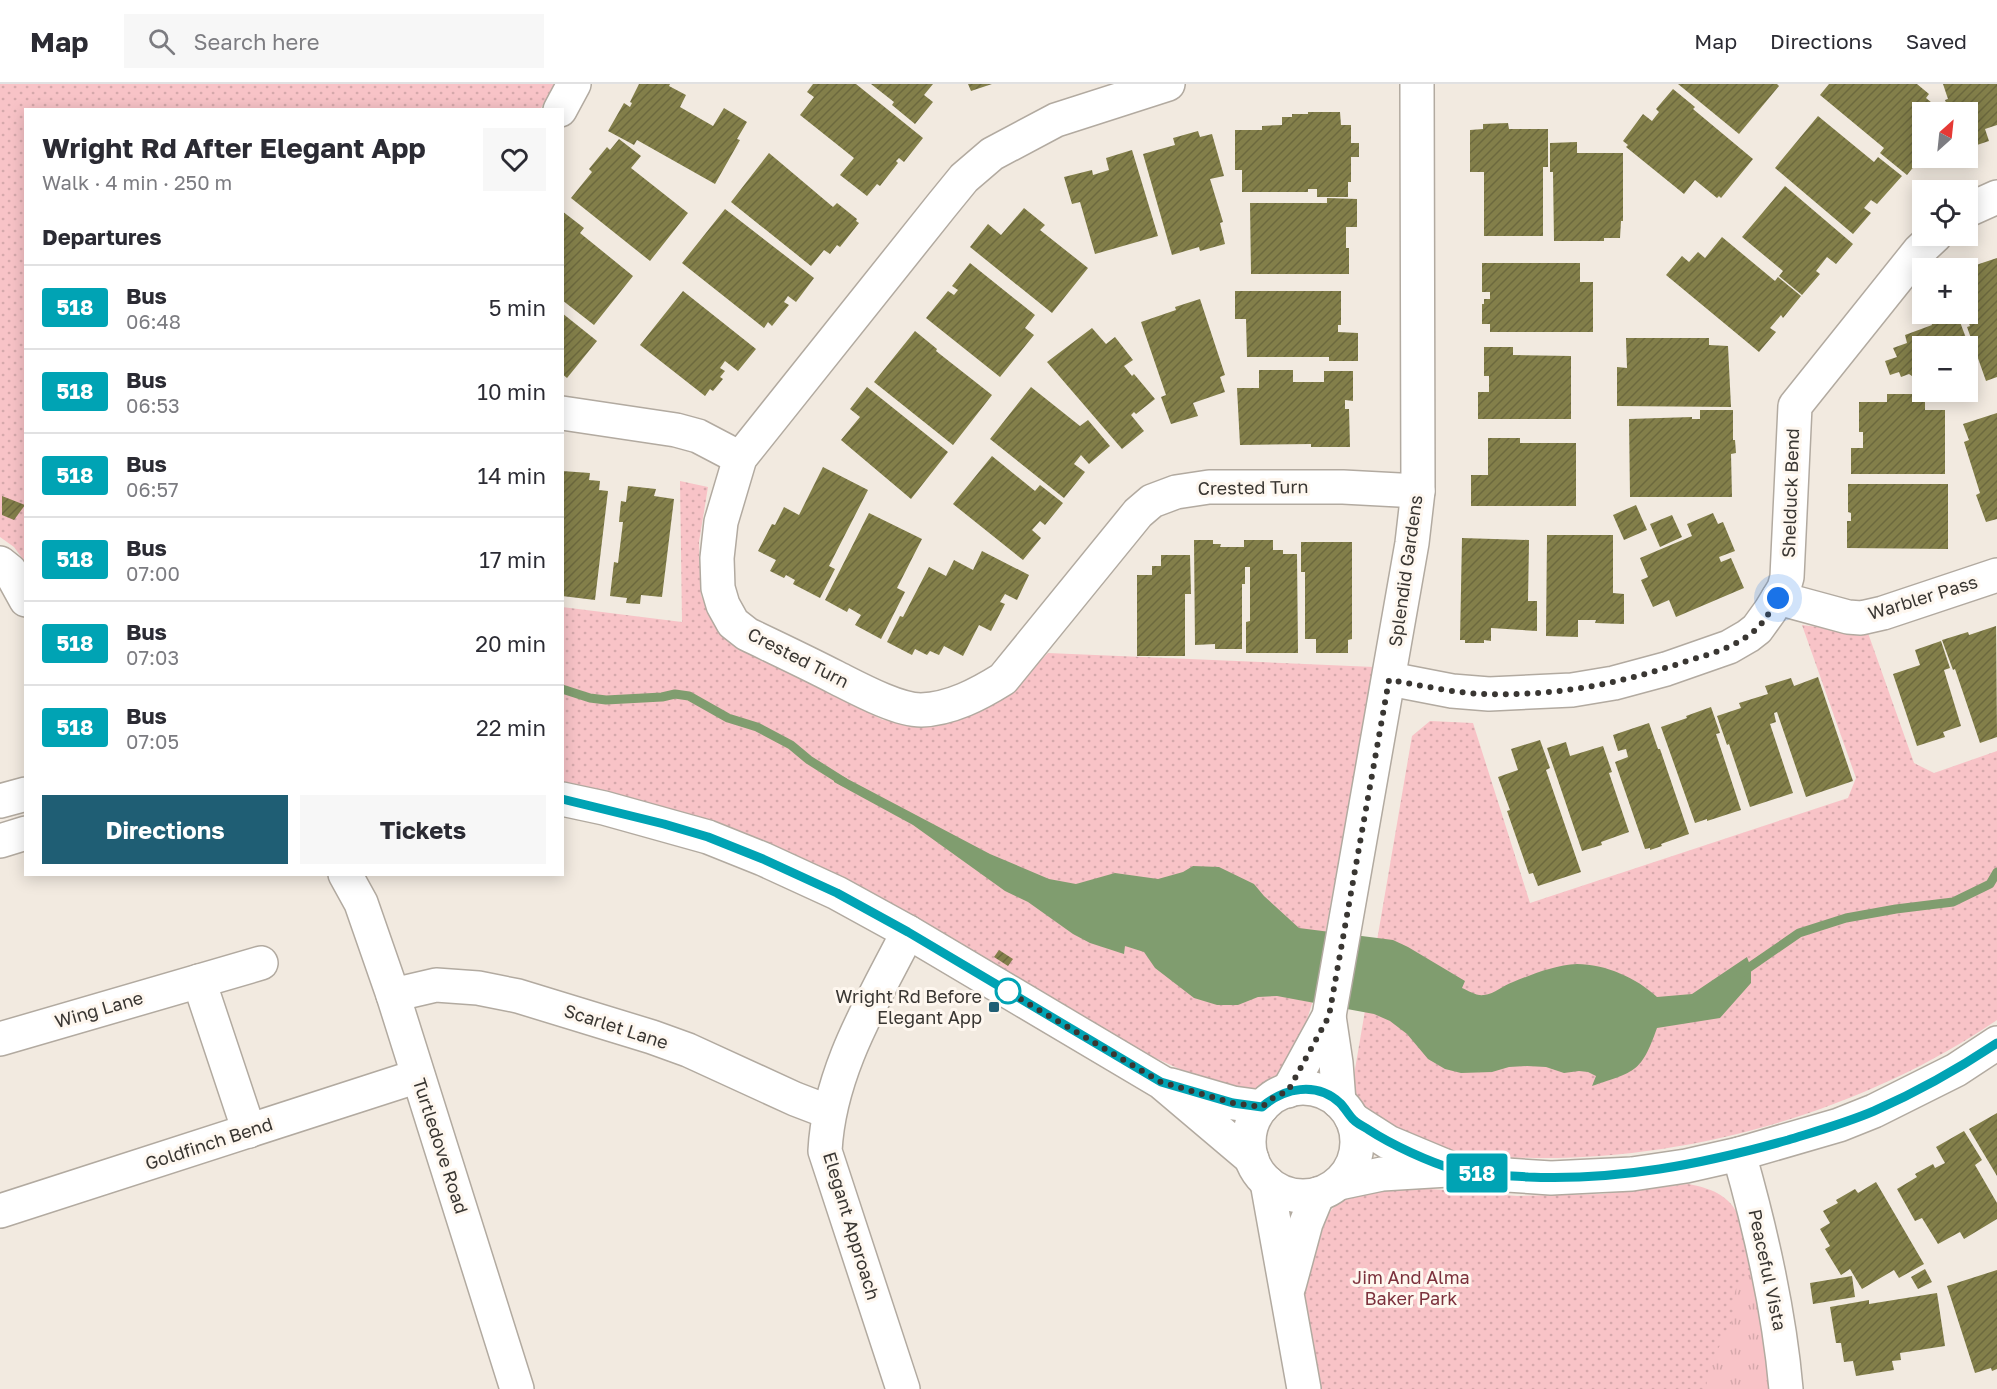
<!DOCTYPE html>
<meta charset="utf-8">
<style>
:root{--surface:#fff;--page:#f7f7f7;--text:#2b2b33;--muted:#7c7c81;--line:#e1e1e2;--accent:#1f5e74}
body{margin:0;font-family:"Golos Text",sans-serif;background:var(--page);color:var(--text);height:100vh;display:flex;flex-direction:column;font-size:22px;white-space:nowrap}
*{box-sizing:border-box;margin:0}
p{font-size:20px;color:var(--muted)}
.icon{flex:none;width:33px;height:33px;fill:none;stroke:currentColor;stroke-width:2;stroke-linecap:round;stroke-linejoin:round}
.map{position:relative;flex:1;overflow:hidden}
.panel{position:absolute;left:24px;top:24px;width:540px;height:768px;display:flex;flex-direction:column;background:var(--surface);border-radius:0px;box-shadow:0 3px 15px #0003}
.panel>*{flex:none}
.badge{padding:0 12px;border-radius:4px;font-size:21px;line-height:39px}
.needle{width:39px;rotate:27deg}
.buttons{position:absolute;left:1912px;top:18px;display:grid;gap:12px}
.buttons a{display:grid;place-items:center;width:66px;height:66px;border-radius:0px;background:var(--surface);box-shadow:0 3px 15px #0003;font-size:30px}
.you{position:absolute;width:30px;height:30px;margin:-15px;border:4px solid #fff;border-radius:50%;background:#1a73e8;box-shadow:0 0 0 9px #1a73e833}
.map>.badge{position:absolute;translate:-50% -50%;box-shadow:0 0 0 3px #fff}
h2{padding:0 18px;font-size:22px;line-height:54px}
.round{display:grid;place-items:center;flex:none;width:63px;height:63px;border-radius:0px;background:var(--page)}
.summary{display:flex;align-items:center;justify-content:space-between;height:102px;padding:0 18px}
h1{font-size:28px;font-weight:700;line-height:45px}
.primary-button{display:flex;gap:12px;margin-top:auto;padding:12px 18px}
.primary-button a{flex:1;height:69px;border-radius:0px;background:var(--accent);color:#fff;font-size:24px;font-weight:700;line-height:69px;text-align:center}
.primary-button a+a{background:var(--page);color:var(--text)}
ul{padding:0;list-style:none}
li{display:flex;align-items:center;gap:18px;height:84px;padding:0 18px;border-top:2px solid var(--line)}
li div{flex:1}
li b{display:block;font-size:22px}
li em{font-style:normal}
li .badge{min-width:66px;font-weight:700;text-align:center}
header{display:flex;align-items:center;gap:36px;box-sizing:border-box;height:84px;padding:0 30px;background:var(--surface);border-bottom:2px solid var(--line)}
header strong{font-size:28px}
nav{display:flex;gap:33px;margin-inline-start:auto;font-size:21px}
.search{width:420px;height:54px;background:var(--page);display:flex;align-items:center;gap:15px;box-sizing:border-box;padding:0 21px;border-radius:0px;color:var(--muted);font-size:22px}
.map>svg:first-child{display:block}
</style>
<header>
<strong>Map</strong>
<div class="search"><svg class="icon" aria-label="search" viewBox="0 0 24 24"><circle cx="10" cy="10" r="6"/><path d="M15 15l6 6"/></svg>Search here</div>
<nav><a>Map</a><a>Directions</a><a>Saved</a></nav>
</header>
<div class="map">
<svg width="1997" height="1305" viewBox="0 0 1997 1305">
<defs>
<pattern id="grass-tufts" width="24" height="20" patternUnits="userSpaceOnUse" patternTransform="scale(1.5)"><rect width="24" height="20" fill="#f8c3c7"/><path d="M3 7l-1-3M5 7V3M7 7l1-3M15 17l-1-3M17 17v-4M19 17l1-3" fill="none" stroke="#d5a8ab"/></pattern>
<pattern id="park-dots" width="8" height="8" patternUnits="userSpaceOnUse" patternTransform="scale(1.5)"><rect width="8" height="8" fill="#f8c3c7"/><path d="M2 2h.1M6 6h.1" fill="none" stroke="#d5a8ab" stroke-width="1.8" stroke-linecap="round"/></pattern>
<pattern id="building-hatch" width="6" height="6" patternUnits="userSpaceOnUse" patternTransform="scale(1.5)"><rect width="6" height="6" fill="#837f4a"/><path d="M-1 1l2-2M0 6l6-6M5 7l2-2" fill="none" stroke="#6c693e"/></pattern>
</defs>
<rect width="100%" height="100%" fill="#f2eae0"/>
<!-- grass -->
<path fill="url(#grass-tufts)" d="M1740,1132L1763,1243L1769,1305H1588Z"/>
<!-- park -->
<g fill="url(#park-dots)">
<path d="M0,0H554L540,26H26L25,478L14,463L0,453Z"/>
<path d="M680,397L708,403L699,458L701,511L714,541L735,561L883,636L931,638L963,634L1003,614L1048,569L1374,583L1313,916L1303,949L1281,993L1266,1001L1250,1006L1219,1003L1129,962L879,812L723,740L563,699L562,523L682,538Z"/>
<path d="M1802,541L1868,549L1914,679L1934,689L1997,667V936C1865,1026 1693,1076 1534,1074C1481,1073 1444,1074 1398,1046C1373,1031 1353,1024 1354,991L1412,652L1430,637L1473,639L1530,819L1848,714L1856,694Z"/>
<path d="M1688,1100C1745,1110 1741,1139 1752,1186C1744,1192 1738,1198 1735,1208C1732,1216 1735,1226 1732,1236C1725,1259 1704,1279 1707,1305H1318L1305,1229V1202L1327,1132L1339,1116L1356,1105L1394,1102L1517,1112L1602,1110Z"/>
</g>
<!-- water -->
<path fill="#809d6f" d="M834,692H842L990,770L1049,795L1076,800L1115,789L1158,795L1183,788L1193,782L1219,783L1254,800L1264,812L1299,844L1393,856L1408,863L1465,897L1462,904C1469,907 1476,912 1484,911C1495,910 1503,901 1513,898C1533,890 1555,881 1577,880C1605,880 1637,894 1657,913L1692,910L1747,873L1751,884V899L1720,934L1657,944C1641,989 1636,987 1592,1002L1596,992L1588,988L1579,987L1564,989L1546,983L1527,982L1509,983L1492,988L1461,989L1445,985L1428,975L1407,950L1390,937L1374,930L1277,912L1258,913L1238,921H1217L1194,914L1155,884L1144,868L1125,862L1124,870L1090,859L1073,850L1028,818L1005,807L913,741L834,698Z"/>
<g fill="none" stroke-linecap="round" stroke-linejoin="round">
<!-- stream -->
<g stroke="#809d6f" stroke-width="9">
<path d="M562,605L590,614L606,616L662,613L675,610L689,612L728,634L757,643L791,661L809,676L844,698"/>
<path d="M1741,889L1799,849L1846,834L1896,825L1953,818L1990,800L1997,788"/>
</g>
</g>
<!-- building -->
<g fill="url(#building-hatch)">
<path d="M639,0H670L669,2L686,11L680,23L713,42L724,24L747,38L737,55L740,56L715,100L637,56L634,61L608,47L624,19L630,23L632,19L630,18Z"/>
<path d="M813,0H856L923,54L904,78L899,74L896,77L898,79L880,102L877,100L867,112L840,91L854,74L800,31L814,13L807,8Z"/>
<path d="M871,0H933L924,11L933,18L915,40L892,21L894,18Z"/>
<path d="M968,0H992L971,7Z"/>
<path d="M1678,0H1777L1779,2L1739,50Z"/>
<path d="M1829,0H1917L1929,10L1926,14L1943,28H1923V56L1917,62L1923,67V71L1907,91L1880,69L1884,64L1820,11Z"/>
<path d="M1943,0H1997V41L1985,45L1989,57L1968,64V28H1950L1945,16L1948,15Z"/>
<path d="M1673,5L1695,23L1693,25L1753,75L1721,114L1719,112L1717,114L1695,96L1684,110L1626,63L1628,61L1623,57L1643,30L1652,37L1659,28L1656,25Z"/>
<path d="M1308,28H1340L1341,41H1351V59H1359V73H1351V98H1348V113H1317V105H1308V108H1242V86H1235V46H1262V42L1282,41V33H1292V30H1308Z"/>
<path d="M1818,32L1874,78L1878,73L1902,92L1877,120L1871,116L1864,124L1871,129L1853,150L1775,84Z"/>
<path d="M1508,39L1509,45H1548V83H1543V152H1484V88H1470V46L1483,45V40Z"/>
<path d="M1198,47L1200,53L1212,50L1224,92L1210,95L1223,138L1220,139L1225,160L1200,167L1199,163L1172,171L1143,70L1175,61L1173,54Z"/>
<path d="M619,55L641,72L631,84L688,129L650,177L571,114L592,88L589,85L607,63L610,66Z"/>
<path d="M1577,58V69H1623V137H1621L1620,154H1604V157H1554L1553,88H1550V59Z"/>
<path d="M1132,66L1158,152L1095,170L1080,118L1072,120L1064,93L1092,86L1093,91L1109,86L1106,74Z"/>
<path d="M769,69L833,123L837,119L857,135L856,137L859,139L840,163L837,161L830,170L824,166L811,182L731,118Z"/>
<path d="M1785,102L1853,160L1836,180L1827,173L1816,187L1820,190L1802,211L1779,192L1783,187L1742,153Z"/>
<path d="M1327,114L1357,115V143H1346V164H1349V190H1251L1250,119H1327Z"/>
<path d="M1024,124L1045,141L1040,146L1088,184L1052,229L970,163L988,140L1001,151Z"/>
<path d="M725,125L814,194L796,218L788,212L784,218L789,221L772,242L768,238L764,244L682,179Z"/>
<path d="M562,127L584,144L580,149L633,192L594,241L562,216Z"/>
<path d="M1722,153L1775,197L1778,193L1801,212L1783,234L1781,231L1770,244L1776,248L1759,268L1666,191L1682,172L1689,178L1698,168L1705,174Z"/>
<path d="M1997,174V293L1986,297L1967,243L1970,242L1966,232H1963L1962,230H1968V191L1972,189L1970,183Z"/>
<path d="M970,179L1035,231L1025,244L1034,251L1000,293L926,234L948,207L954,211L958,206L952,202Z"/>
<path d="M1482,179H1580V198H1593V248H1490V240H1482V220H1484V215H1490V208H1482Z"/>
<path d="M683,207L756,265L738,287L725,277L720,284L725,287L720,293L723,295L713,307L710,305L705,312L640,261Z"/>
<path d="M1235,207H1341V241H1338V248L1358,249V277H1329V273H1247L1246,235H1235Z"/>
<path d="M1200,215L1225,291L1220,293L1225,308L1193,319L1198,332L1171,340L1161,313L1166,311L1141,238L1176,226L1175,223Z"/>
<path d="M562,229L597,257L567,294L562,290Z"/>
<path d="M1935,230H1957L1969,262H1923V296L1919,297L1909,290L1901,293L1899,288L1890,291L1885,277L1897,273L1893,264L1907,259L1905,251L1932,241L1929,232Z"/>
<path d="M1092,244L1106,260L1115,253L1133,276L1124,282L1132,292L1134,290L1155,315L1136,330L1134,328L1131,331L1144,347L1122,365L1047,278Z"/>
<path d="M915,247L937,265L936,267L992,311L953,361L874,298Z"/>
<path d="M1626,254H1709V261L1728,262L1731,323L1617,322V283L1627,284Z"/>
<path d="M1484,263H1513V271L1571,272V335H1478V308H1489V292H1484Z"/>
<path d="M1968,278L1977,303L1968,305Z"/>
<path d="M1259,286H1293V298H1324V287H1353V317L1345,316V325H1349L1350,363H1311V360L1240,361L1237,304H1259Z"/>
<path d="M867,303L948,368L911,415L841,356L860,333L850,325Z"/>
<path d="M1031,303L1080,342L1088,336L1110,362L1089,380L1081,371L1074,380L1085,388L1064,414L990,355Z"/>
<path d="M1887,310H1925V326H1945V390H1851V364H1863V348H1859V318H1887Z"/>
<path d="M1700,326H1733V356H1735L1736,369L1731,370L1732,413H1630L1629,335L1692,333V335H1700Z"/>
<path d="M1997,329V435L1986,438L1976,411L1980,409L1964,358L1969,356L1963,340Z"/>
<path d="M1488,354H1520V359H1576V422H1471V391H1488Z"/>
<path d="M992,372L1035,407L1040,401L1063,419L1045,441L1040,437L1032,446L1041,454L1023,476L953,420Z"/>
<path d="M823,383L868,406L829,482L835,485L820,514L793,500L795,496L786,491L784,494L770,487L776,476L758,467L772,440L775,441L784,423L799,431Z"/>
<path d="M562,387L590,389L589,396L600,397L599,406L608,407L595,516L562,512Z"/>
<path d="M1848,400H1948V465L1847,464V437H1851V429L1848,428Z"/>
<path d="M628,402L656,405L654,412L674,415L662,513L641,511L640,520L626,519L627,514L610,512L614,478L618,479L623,438H619L621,417L626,418Z"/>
<path d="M2,412L25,421L14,436L2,431Z"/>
<path d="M1636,421L1647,446L1624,456L1613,431Z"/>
<path d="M869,429L922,455L897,504L905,508L881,555L855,541L861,531L849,524L847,528L825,516Z"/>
<path d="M1713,429L1718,440L1723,438L1735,467L1719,473L1721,478L1731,474L1744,504L1676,533L1669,516L1653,523L1641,496L1648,493L1640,474L1692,452L1687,440Z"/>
<path d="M1672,431L1682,453L1660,463L1650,440Z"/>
<path d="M1547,451H1613V509L1624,510V540L1595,539L1596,536H1578V553L1546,552Z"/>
<path d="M1462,454L1529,456L1528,517H1537V547L1491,544V557L1484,556V559H1465V556H1460Z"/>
<path d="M1194,456H1213V460H1221L1220,463H1244V456H1273V466H1283V470H1297L1298,569H1246V538L1250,537V483H1245V500H1242V565H1215V560L1195,561Z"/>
<path d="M1301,458H1352V555L1348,556V569H1316V555H1305V488H1301Z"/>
<path d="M982,467L1029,491L1017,516L1005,510L1000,518L1005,520L991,547L979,541L963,572L944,562L939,571L930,567L927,571L915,565L912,571L887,558L900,532L903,533L929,483L946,492L954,476L973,486Z"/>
<path d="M1161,471H1190L1191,510H1185V572H1137V491H1152V482H1161Z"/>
<path d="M1996,542L1997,653L1980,659L1955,585L1953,586L1942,556L1968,548L1969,551Z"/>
<path d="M1941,557L1950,584L1944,586L1961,642L1943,648L1945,653L1917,662L1893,590L1920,581L1915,566Z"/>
<path d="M1818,593L1853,697L1806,713L1777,628L1774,629L1776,638L1770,640L1793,709L1750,723L1729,660L1727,661L1717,632L1741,624L1739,619L1768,610L1765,602L1791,594L1794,602Z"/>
<path d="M1711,623L1720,649L1716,650L1741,726L1707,737V735L1695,739L1661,643L1687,634L1686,632Z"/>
<path d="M1649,639L1658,665H1660L1689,750L1661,760L1662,762L1650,766V764L1645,765L1615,678L1628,673L1626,665L1618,667L1613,651Z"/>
<path d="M1540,656L1550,684L1546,686L1581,788L1538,802L1533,789L1529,790L1507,727L1510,726L1498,693L1518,686L1511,665Z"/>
<path d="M1566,658L1570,672L1603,662L1612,688L1609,689L1629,748L1601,758L1602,761L1582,767L1547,664Z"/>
<path d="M999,866L1013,875L1008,882L994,873Z"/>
<path d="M1997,1029V1092L1969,1045Z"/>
<path d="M1964,1047L1982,1076L1975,1081L1997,1119V1135L1964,1155L1960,1148L1938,1160L1922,1134L1915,1137L1897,1105L1917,1093L1915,1090L1933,1080L1935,1084L1945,1079L1936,1063Z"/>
<path d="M1876,1098L1924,1180L1899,1194L1894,1186L1862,1205L1850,1185L1841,1191L1825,1165L1830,1162L1820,1145L1830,1139L1823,1127L1838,1119L1836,1116L1855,1105L1858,1109Z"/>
<path d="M1925,1185L1932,1198L1918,1205L1911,1193Z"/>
<path d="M1997,1186V1285L1992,1287L1991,1284L1975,1289L1947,1202Z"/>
<path d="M1852,1192L1855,1213L1813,1220L1810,1199Z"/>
<path d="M1937,1209L1945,1262L1900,1269L1901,1276L1892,1277L1894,1286L1856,1292L1853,1277L1844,1278L1841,1259H1836L1830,1223L1869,1216V1220Z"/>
</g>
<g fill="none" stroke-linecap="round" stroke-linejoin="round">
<defs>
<g id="minor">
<path d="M1168,0L1056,36L992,70L964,94L942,121L740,374L721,438L717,474L718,504L723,521L733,539L747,550C776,564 806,578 835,593C857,604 897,626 921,626C951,625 979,610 1003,595L1138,429L1152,417L1176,408L1209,403H1343L1418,407"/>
<path d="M560,26L574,0"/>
<path d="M1968,126L1997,113"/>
<path d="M562,329L676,346L698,352L740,374"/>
<path d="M0,479L10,487L26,516"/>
<path d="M1778,514L1848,533L1861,534L1883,529L1997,491"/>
<path d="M1390,595L1452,607L1489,610L1572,606L1614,599L1666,585L1729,563L1748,552L1757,545L1770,527L1784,504L1787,493L1795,322L1919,167L1935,152"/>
<path d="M562,715L604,724L708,753L763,775L837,809L908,848L1161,998L1252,1075"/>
<path d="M0,717L26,710"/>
<path d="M0,757L26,749"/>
<path d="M345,790L361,819L393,911L517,1305"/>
<path d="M199,897L249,1047"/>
<path d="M393,911L436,901L478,904L518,912L652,953L688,966L795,1015L829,1028"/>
<path d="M1329,932L1336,979L1339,1018"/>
<path d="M0,955L261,879"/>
<path d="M1171,1001L1233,1019L1262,1023"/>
<circle cx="1303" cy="1058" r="54"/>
<path d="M1288,1007L1329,932L1412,459L1418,407L1417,0"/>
<path d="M1352,1035L1388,1058L1455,1086L1476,1089L1551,1094L1632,1090L1686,1082L1739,1070L1839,1041L1874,1027L1956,986L1997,959"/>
<path d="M1739,1070C1761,1147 1779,1225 1786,1305"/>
<path d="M1267,1098L1304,1305"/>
<path d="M1339,1099L1382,1090L1448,1086"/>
<path d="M0,1127L418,992"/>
<path d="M1289,1202L1306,1139L1318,1110"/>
<path d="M903,1305L825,1067C829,987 873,917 908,848"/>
</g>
</defs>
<!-- minor casing -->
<use href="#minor" stroke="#b2aaa0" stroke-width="36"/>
<!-- minor -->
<use href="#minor" stroke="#fff" stroke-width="33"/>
</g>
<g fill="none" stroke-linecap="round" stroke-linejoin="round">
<defs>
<path id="line" d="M562,715L664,740L708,753L763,775L837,809L908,848L1161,998L1233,1019L1262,1023C1284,1004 1316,997 1340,1019C1344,1023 1347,1028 1351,1033C1355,1039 1363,1042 1369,1046C1392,1061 1429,1078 1456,1086C1478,1092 1504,1091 1528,1093C1617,1097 1703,1080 1788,1056C1817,1047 1846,1039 1874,1027C1917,1008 1958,985 1997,959"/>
</defs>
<!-- line casing -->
<use href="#line" stroke="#fff" stroke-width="14"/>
<!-- line -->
<use href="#line" stroke="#00a3b4" stroke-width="9"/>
<!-- walk -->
<path stroke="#393632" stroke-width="6" stroke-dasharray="0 10.8" d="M1008,907L1005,906L1161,998L1233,1019L1262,1023L1274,1013L1288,1007L1329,932L1389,596C1422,601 1456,610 1489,610C1559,612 1622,599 1687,577C1711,570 1735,563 1754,547C1764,539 1771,526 1778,514"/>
</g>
<!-- markers -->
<circle fill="#fff" stroke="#00a3b4" stroke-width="3" cx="1008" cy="907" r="12"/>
<rect fill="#1f5e74" stroke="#fef7ef" stroke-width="2" x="988" y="917" width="12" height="12" rx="3"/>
<g text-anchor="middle" stroke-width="6" stroke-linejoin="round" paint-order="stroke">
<!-- street labels -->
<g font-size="18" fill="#393632" stroke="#fef7ef">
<text transform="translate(1253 404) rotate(-1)" y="6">Crested Turn</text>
<text transform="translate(1791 409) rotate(-88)" y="6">Shelduck Bend</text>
<text transform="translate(1406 487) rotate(-82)" y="6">Splendid Gardens</text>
<text transform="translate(1923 514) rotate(-17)" y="6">Warbler Pass</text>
<text transform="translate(798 574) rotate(27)" y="6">Crested Turn</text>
<text transform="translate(99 926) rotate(-16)" y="6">Wing Lane</text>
<text transform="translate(616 943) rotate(18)" y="6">Scarlet Lane</text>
<text transform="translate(209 1060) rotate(-18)" y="6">Goldfinch Bend</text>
<text transform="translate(440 1062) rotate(72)" y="6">Turtledove Road</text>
<text transform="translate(851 1142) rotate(73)" y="6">Elegant Approach</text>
<text transform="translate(1767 1186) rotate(78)" y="6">Peaceful Vista</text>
</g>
<!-- poi labels -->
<g font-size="18" fill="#393632" stroke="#fef7ef" text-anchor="end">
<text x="982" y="919">Wright Rd Before<tspan x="982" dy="21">Elegant App</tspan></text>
</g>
<!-- park labels -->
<g font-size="18" fill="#7c323d" stroke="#fef7ef">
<text x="1411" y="1200">Jim And Alma<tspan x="1411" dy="21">Baker Park</tspan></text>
</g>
</g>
</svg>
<div class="buttons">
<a><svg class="needle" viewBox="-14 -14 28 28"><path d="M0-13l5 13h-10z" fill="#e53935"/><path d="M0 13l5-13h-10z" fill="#7c7c81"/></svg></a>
<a><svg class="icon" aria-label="locate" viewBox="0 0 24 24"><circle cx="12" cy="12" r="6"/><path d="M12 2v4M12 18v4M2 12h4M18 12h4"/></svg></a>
<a>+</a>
<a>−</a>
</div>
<div class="you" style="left:1778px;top:514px"></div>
<b class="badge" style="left:1477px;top:1089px;background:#00a3b4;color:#fff">518</b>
<section class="panel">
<div class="summary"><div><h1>Wright Rd After Elegant App</h1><p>Walk · 4 min · 250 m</p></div><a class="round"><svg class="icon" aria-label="heart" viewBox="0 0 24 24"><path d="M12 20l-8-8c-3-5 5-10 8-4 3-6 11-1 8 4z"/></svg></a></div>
<h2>Departures</h2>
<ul>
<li><span class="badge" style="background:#00a3b4;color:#fff">518</span><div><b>Bus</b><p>06:48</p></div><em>5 min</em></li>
<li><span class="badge" style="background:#00a3b4;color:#fff">518</span><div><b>Bus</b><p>06:53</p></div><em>10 min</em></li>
<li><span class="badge" style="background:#00a3b4;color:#fff">518</span><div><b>Bus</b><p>06:57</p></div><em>14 min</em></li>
<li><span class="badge" style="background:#00a3b4;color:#fff">518</span><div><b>Bus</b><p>07:00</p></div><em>17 min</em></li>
<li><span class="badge" style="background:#00a3b4;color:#fff">518</span><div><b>Bus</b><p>07:03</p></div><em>20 min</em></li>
<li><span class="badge" style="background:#00a3b4;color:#fff">518</span><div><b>Bus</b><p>07:05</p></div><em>22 min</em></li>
</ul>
<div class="primary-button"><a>Directions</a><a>Tickets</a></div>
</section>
</div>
